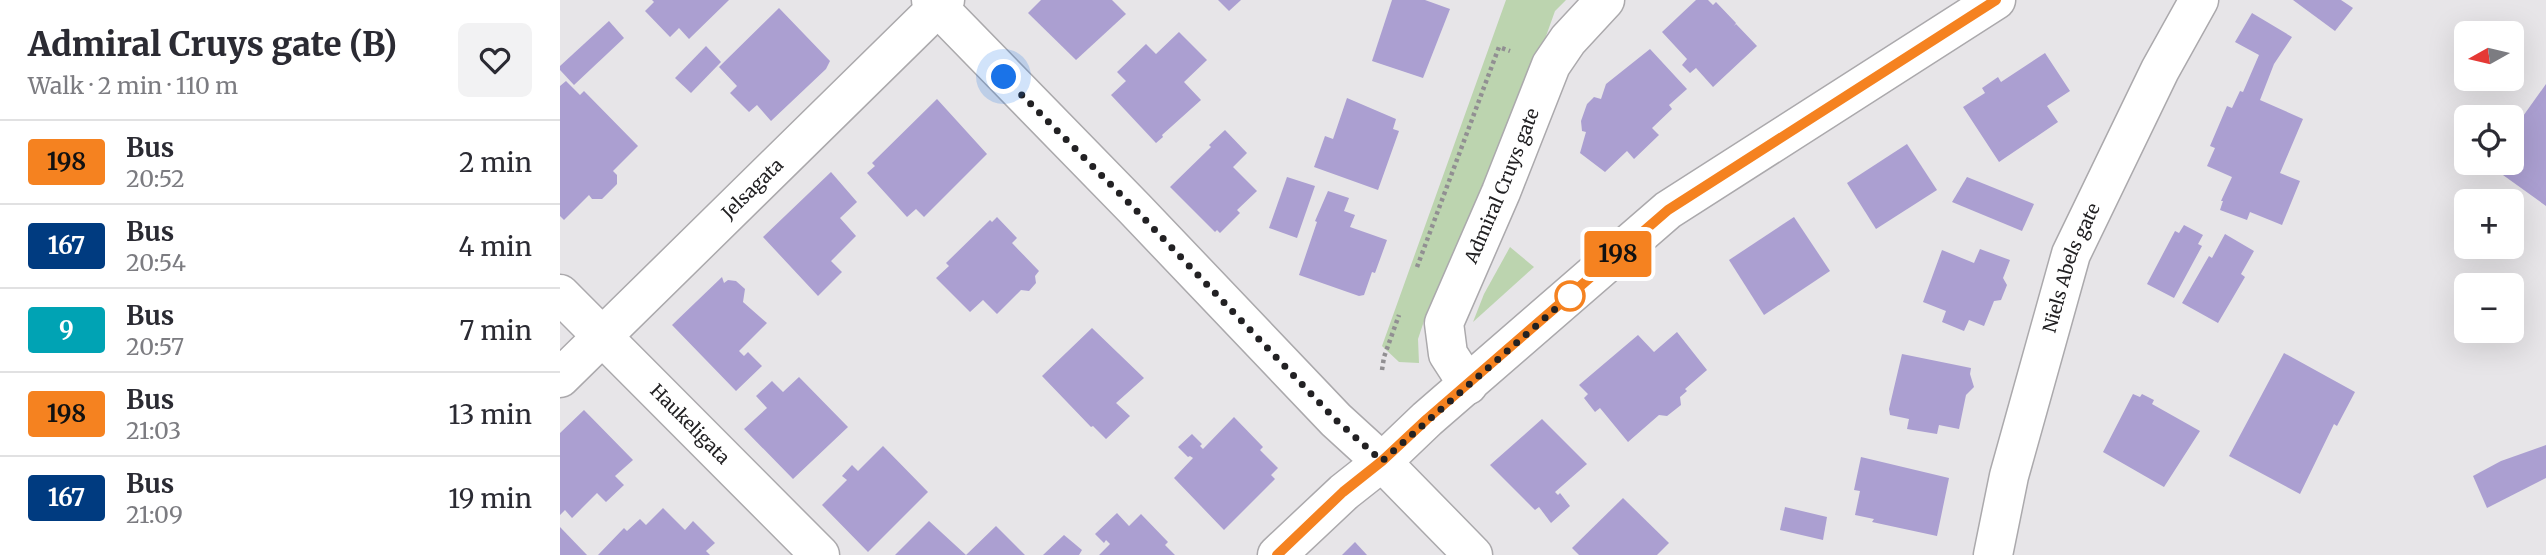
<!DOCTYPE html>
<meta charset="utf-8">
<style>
:root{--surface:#fff;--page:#f2f2f3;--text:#2b2b33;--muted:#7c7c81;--line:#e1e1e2}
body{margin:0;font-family:Merriweather,serif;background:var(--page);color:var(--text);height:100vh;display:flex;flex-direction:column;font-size:26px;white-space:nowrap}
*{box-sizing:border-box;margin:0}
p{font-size:23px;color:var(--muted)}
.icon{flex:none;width:38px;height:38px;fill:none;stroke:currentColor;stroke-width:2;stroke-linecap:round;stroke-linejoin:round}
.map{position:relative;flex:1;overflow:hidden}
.side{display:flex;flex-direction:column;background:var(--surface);width:560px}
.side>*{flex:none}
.badge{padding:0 14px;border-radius:5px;font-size:24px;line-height:46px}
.needle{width:46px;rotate:262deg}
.buttons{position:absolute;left:1894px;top:21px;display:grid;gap:14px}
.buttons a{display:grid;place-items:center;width:70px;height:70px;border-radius:10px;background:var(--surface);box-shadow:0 7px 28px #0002;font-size:35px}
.you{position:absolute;width:35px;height:35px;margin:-18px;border:5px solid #fff;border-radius:50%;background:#1a73e8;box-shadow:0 0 0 10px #1a73e833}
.map>.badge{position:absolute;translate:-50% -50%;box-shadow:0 0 0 4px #fff}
.round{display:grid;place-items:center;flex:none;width:74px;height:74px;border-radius:10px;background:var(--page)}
.head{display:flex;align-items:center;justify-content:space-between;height:119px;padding:0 28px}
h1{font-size:33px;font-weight:800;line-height:52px}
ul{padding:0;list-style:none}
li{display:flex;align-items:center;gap:21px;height:84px;padding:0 28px;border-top:2px solid var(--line)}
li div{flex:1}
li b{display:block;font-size:26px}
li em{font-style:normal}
li .badge{min-width:77px;font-weight:700;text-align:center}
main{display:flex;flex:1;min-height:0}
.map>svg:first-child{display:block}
</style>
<main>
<section class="side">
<div class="head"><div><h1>Admiral Cruys gate (B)</h1><p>Walk · 2 min · 110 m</p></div><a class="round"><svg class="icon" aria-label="heart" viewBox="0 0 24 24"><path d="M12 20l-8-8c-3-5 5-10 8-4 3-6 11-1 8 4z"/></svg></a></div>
<ul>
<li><span class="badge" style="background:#f58220;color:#111">198</span><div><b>Bus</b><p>20:52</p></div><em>2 min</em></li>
<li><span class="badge" style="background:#003b80;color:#fff">167</span><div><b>Bus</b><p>20:54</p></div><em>4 min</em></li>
<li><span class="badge" style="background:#00a3b4;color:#fff">9</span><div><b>Bus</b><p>20:57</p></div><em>7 min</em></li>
<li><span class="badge" style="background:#f58220;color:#111">198</span><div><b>Bus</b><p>21:03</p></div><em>13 min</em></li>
<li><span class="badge" style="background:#003b80;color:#fff">167</span><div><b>Bus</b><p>21:09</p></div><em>19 min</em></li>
</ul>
</section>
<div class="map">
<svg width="1986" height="555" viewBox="0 0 1986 555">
<rect width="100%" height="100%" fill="#e7e5e8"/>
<!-- green -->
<g fill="#bcd4af">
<path d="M946,0H1006L995,11L980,53L901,244L868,309L858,339L859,363L839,362L822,346Z"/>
<path d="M950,247L974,267L913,322L924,294Z"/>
</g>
<!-- building -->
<g fill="#ab9fd1">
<path d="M92,0H169L129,39L119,28L110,37L85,11L94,2Z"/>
<path d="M481,0H552L566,14L516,60L468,13Z"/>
<path d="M658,0H681L669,11Z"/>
<path d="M832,0H865L890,9L863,78L812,61Z"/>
<path d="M1136,0H1148L1153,5L1156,2L1176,23L1174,26L1176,24L1197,46L1153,87L1136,68L1130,73L1122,65L1127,59L1102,32Z"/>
<path d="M1733,0H1781L1793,8L1775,31Z"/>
<path d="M219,8L270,61L266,69L211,121L197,105L189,112L170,93L177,86L159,67Z"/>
<path d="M1692,13L1732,37L1714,64L1700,100L1743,119L1720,173L1740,181L1722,225L1690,212L1687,220L1660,210L1663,201H1661L1672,177L1647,166L1655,148L1650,146L1667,106L1672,108L1680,91L1683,92L1699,55L1675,42Z"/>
<path d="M49,21L64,38L14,85L0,70V66Z"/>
<path d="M619,32L647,60L624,82L641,100L602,135L603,137L596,143L551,95L566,81L557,72L586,44L596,54Z"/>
<path d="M146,46L161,62L131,93L115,78Z"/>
<path d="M1090,49L1127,89L1109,105L1112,109L1092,128L1099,135L1074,159L1067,151L1045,172L1020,153L1026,132L1022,131L1021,121L1027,104L1034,97L1041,99L1046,84Z"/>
<path d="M1485,53L1510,91L1487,106L1498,122L1439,162L1403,107L1425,93L1422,88L1438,77L1441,82Z"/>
<path d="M6,81L20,95L24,91L78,146L53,171L57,175V184L42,199H32L29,195L4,220L0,216V86Z"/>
<path d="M1986,84V206L1929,165L1951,163V133Z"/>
<path d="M787,98L836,119L833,129L839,131L818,190L754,167L765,136L773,139Z"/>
<path d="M377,99L427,154L364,217L356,209L347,217L307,173L315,166L312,163Z"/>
<path d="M665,130L687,153L673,167L697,191L677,210L680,213L660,233L657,230L655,232L610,187L651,147L649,145Z"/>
<path d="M1347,144L1377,190L1316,229L1287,183Z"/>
<path d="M271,172L297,202L280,218L296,236L271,261L282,272L258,296L203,237Z"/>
<path d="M727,177L755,186L737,238L709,228Z"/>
<path d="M1407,177L1474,204L1462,231L1392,202Z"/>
<path d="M768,191L789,198L784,211L795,215L790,227L827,240L815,273L812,272L804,295L799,296L739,275L757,222L755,221Z"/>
<path d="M437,217L457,238L452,243L479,271L475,276L476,283L469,291L461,290L437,314L423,300L410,312L376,278L389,266L386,263L430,220L432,222Z"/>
<path d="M1234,217L1270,271L1204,315L1169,260Z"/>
<path d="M1624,225L1643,235L1638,244L1642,246L1614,298L1587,284L1615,231L1619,233Z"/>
<path d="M1665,234L1694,251L1681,274L1685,277L1658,323L1622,303L1649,256L1652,258Z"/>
<path d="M1420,249L1450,260L1443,278L1447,285L1441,300L1434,301L1424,326L1409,320L1404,331L1382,322L1386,311L1363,302L1382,250L1414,263Z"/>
<path d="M162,277L164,283L168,280L176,281L185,289L183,302L207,323L179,351L184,356L188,352L202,366L176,391L112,325Z"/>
<path d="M532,328L584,378L556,403L570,416L546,439L533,426L531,427L482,376Z"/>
<path d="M1117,332L1147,370L1125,389L1127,391L1120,397L1121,405L1107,416L1099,415L1068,442L1040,408L1035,412L1024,398L1028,394L1019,385L1078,335L1094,352Z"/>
<path d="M1724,353L1795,392L1777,426L1774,424L1740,494L1669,456Z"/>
<path d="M1342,354L1411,368L1410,374L1414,387L1406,395L1399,429L1379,425L1377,434L1347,429L1349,419L1330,415L1329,409Z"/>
<path d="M239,377L288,427L233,479L184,429L207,408L196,396L212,381L223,392Z"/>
<path d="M1573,394L1580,397L1582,394L1594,400L1592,404L1640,431L1604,487L1543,452Z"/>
<path d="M24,410L73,460L55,476L64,485L46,502L37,493L12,518L5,510L0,515V433Z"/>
<path d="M674,417L703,447L700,450L718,468L711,475L715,479L664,530L614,478L633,458L630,456L628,457L618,447L632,434L642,444L640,446L643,449Z"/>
<path d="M982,419L1027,464L995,492L998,495L1000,493L1010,506L991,523L979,507L975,510L930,465Z"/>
<path d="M1986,445V478L1927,508L1913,476L1941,461Z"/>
<path d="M323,446L368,492L308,552L262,505L287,480L282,476L292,465L298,471Z"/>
<path d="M1301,457L1389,478L1377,536L1312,522L1314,519L1295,515L1300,491L1294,490Z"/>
<path d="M1063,498L1109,543L1097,555H1019L1012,548Z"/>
<path d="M1225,507L1267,517L1263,540L1220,530Z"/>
<path d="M103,508L125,530L133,521L155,543L146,551L150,555H38L64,528L67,531L80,519L86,525Z"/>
<path d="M557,513L569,526L581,514L608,542L605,545L615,555H539L550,544L546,540L544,543L535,534Z"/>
<path d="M369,521L406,555L436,526L465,555H335Z"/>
<path d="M0,527L27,555H0Z"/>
<path d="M504,535L522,550L519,555H483Z"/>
<path d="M795,542L807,555H782Z"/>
</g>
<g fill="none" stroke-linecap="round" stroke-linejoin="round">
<defs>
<g id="street">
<path d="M371,0L575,209L776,420L822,462L784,492L717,555"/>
<path id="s1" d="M0,294L260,555"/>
<path id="s2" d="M0,378L385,0"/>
<path id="s3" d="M908,385L888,354L884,323L941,192L991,65L1008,40L1045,0"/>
<path id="s4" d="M1433,555L1449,476L1511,254L1600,70L1639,0"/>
</g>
<path id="secondary" d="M913,555L822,462L867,419L1108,210L1436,0"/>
</defs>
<!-- street casing -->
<use href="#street" stroke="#aba9ac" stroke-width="41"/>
<!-- secondary casing -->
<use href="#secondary" stroke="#aba9ac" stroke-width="41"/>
<!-- path -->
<g stroke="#918f92" stroke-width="4.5" stroke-dasharray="3.5 3.5" stroke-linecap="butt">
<path d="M857,267L939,47L950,51"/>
<path d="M822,370L824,357L839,315"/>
</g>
<!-- street -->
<use href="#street" stroke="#fff" stroke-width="38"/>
<!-- secondary -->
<use href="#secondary" stroke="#fff" stroke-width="38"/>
</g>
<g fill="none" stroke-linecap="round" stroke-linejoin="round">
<defs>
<path id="line" d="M717,555L783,492L822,461L867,419L1108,210L1436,0"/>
</defs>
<!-- line casing -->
<use href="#line" stroke="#fff" stroke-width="16"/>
<!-- line -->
<use href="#line" stroke="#f58220" stroke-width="10"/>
<!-- walk -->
<path stroke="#222123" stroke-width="7" stroke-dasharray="0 12.6" d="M444,77L575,209L776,420L822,461L1010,296"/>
</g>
<!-- markers -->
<circle fill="#fff" stroke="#f58220" stroke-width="3.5" cx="1010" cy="296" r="14"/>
<g text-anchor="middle" stroke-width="6" stroke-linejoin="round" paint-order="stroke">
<!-- street labels -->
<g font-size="18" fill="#222123" stroke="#fff">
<text dy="6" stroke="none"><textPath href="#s3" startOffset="217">Admiral Cruys gate</textPath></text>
<text dy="6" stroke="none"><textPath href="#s2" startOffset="270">Jelsagata</textPath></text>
<text dy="6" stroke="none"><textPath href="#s4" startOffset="298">Niels Abels gate</textPath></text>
<text dy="6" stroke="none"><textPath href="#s1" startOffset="184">Haukeligata</textPath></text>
</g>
</g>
</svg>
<div class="buttons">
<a><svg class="needle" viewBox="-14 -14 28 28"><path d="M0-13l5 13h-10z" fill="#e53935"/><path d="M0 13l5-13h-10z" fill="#7c7c81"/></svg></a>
<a><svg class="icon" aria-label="locate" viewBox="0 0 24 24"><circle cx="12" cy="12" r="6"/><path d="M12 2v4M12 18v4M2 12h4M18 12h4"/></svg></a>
<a>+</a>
<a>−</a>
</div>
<div class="you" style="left:444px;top:77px"></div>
<b class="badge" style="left:1058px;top:254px;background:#f58220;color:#111">198</b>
</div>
</main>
